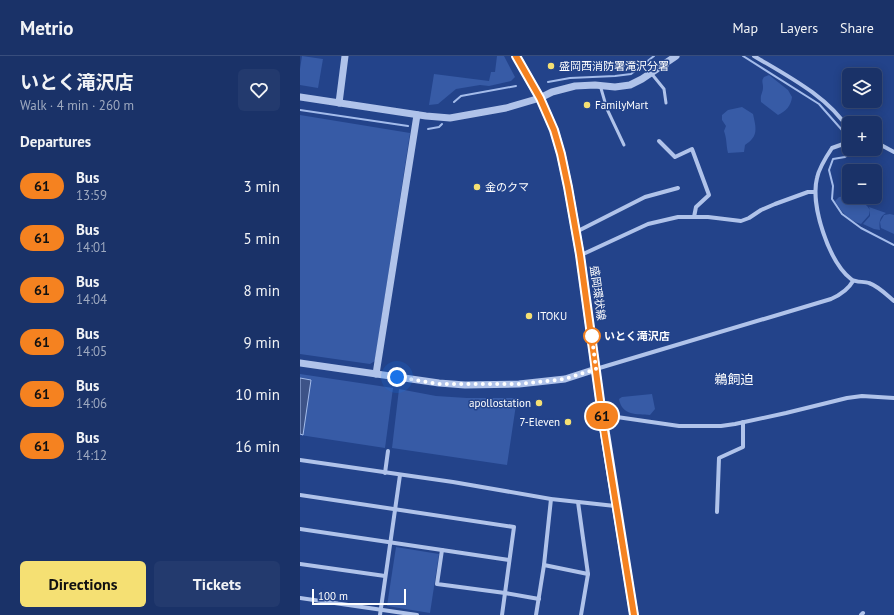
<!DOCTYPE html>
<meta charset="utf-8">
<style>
:root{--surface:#1a3268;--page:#233a6e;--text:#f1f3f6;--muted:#9faac0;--line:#384d7c;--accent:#f5e073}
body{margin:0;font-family:"PT Sans","Noto Sans JP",sans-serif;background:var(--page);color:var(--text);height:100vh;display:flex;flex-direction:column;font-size:15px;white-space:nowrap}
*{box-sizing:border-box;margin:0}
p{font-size:13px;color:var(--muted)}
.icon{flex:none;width:22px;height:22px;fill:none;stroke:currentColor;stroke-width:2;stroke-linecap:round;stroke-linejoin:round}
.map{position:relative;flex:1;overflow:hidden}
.side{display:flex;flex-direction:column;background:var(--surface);width:300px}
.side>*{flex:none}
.badge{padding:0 8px;border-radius:13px;font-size:14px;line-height:26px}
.buttons{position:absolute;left:542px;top:12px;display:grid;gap:8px}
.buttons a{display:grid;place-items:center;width:40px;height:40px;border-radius:6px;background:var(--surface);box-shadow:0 2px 10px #0003,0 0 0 1px var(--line);font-size:20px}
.scale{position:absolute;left:12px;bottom:10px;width:94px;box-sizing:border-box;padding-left:4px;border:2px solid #fff;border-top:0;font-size:11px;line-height:14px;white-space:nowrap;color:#fff;-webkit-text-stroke:3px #23438a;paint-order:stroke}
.you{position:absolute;width:20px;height:20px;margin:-10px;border:3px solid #fff;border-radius:50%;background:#1a73e8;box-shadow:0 0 0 6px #1a73e833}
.map>.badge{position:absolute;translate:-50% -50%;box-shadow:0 0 0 2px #fff}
h2{padding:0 20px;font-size:15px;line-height:36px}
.round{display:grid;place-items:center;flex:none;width:42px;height:42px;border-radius:6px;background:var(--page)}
.summary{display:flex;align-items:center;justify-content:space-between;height:68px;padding:0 20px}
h1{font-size:19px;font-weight:700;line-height:30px}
.cta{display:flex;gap:8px;margin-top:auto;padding:8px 20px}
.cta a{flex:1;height:46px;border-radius:6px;background:var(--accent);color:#111;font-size:16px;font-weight:700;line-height:46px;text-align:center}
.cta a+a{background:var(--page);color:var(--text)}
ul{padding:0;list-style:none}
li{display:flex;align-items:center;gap:12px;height:52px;padding:0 20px}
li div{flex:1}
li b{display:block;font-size:15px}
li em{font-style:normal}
li .badge{min-width:44px;font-weight:700;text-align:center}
header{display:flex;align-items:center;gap:24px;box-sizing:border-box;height:56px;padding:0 20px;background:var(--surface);border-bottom:1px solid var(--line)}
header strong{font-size:19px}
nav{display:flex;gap:22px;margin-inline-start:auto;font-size:14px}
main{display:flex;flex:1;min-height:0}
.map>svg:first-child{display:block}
</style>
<header>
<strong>Metrio</strong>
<nav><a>Map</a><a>Layers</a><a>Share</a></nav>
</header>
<main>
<section class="side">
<div class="summary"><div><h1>いとく滝沢店</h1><p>Walk · 4 min · 260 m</p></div><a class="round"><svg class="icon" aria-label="heart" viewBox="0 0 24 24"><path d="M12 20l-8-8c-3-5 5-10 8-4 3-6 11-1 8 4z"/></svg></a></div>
<h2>Departures</h2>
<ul>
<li><span class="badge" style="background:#f58220;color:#111">61</span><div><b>Bus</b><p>13:59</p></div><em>3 min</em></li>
<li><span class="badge" style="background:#f58220;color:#111">61</span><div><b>Bus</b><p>14:01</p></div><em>5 min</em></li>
<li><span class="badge" style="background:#f58220;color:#111">61</span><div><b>Bus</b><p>14:04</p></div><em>8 min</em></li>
<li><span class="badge" style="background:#f58220;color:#111">61</span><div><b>Bus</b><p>14:05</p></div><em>9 min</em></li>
<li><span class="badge" style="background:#f58220;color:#111">61</span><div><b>Bus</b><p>14:06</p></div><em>10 min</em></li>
<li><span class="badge" style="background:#f58220;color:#111">61</span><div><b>Bus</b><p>14:12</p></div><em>16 min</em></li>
</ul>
<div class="cta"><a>Directions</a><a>Tickets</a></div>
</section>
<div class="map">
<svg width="594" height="559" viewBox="0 0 594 559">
<rect width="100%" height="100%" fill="#23438a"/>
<!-- green -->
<g fill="#375ba6">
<path d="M2,0L23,3L18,32L0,29V13Z"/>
<path d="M197,0H204L215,21L211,25L189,30L180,29L156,33L138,48L129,49L134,18L189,25L191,16H195Z"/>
<path d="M469,19L488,34L492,41C491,50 486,55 478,59L461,46C460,37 463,38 463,31C463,27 461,25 464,21Z"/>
<path d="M442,51L453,58C456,72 459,80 445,89L444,96L428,97C426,89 427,83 424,75L426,70L422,64V59L428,54Z"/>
<path d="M0,59L110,77L75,305L70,308L0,298Z"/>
<path d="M551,93H564L552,101Z"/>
<path d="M539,141C551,140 563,143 570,154L569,151L586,157C579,161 579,167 580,174L574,173L563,168L570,160V154L569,159L561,168C549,165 541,155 535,145Z"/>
<path d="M590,158L594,159V178L581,172L580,166L584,159Z"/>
<path d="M0,318L93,332L85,392L0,379Z"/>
<path d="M99,333L136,340L167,342H217L207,409L92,392Z"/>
<path d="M352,338L355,353L350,359C337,358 322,360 319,343L322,341Z"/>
<path d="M96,491L139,498L130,557L87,550Z"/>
</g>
<!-- water -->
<path fill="#3d5387" stroke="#a4bceb" d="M0,322L11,324L3,379L0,378Z"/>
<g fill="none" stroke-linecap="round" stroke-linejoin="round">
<!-- stream -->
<g stroke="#a4bceb" stroke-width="2">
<path d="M443,0L519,48L542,74L549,85"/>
<path d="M248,26L270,22L315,20L331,18L354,0"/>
<path d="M154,46L161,40L216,30"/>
<path d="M0,54L108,70"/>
<path d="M128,73L139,71L142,68"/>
<path d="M552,93L553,95L545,101L533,103L529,114L533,130L532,143L542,158L561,172L594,189"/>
</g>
<!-- service -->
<g stroke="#b0c3ea" stroke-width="3">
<path d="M351,17L364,33L366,47"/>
<path d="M300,29L307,53L324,89"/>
</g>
<!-- minor -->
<g stroke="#b0c3ea" stroke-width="4">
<path d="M454,0C486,19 529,41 549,74"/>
<path d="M359,85L375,101L392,93L409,139L396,151L394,161"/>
<path d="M549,86L532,92C526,101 519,112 517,122C510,149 529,206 551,223C556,227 564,225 569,227C578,230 587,239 594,245"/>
<path d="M575,89H581L594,96"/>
<path d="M276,176L345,141L378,132"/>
<path d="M281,199L348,168L378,161H408L441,165L449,162L461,154L475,148L508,136H515"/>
<path d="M296,313L531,243C540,239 548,234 553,225"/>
<path d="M303,359L379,370H421L435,368L486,357L547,342L562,340L594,342"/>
<path d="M0,404L153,426L251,443L315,450"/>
<path d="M85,417L88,395"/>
<path d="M0,439L214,471L202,559"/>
<path d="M278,446L288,518L281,559"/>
<path d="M417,456L419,402L443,391V366"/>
<path d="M0,473L142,494L137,528L205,537L239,543"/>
<path d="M142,494L209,504"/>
<path d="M0,508L85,520"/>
<path d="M244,509L288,518"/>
<path d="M0,542L117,559"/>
<path d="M80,559L100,419"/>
<path d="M236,559L244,509L251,443"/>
<path d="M561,559L563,557"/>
</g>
<!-- tertiary -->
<g stroke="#b0c3ea" stroke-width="7">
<path d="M0,41L126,60L150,62L206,52L240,42L252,36L275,30L295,29L315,31L330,29L342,23L376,0"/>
<path d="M39,47L45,0"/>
<path d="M0,307L139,327L165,329L219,328L265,323L296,313"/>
<path d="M76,318L117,59"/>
</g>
<!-- primary -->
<path stroke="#f4f6fe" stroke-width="10" d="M216,0L240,42L254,74L261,98L268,131L280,199L302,359L334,559"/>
</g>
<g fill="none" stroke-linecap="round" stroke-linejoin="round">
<defs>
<path id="line" d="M216,0L240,42L254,74L261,98L268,131L280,199L304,374L334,559"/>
</defs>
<!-- line casing -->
<use href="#line" stroke="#fff" stroke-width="9"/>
<!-- line -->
<use href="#line" stroke="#f58220" stroke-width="6"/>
<!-- walk -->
<path stroke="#fff" stroke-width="4" stroke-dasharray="0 7.2" d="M97,321L139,328H219L265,323L296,313L291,274L292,280"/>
</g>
<!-- markers -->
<g fill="#f5e073" stroke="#23438a" stroke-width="1.5">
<circle cx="251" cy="10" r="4"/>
<circle cx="287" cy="49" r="4"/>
<circle cx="177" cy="131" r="4"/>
<circle cx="229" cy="260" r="4"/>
<circle cx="239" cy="347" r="4"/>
<circle cx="268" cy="366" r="4"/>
</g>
<circle fill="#fff" stroke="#f58220" stroke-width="2" cx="292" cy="280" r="8"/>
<g text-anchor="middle" stroke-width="3" stroke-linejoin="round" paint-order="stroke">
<!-- poi labels -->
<g font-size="11" fill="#fff" stroke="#23438a" text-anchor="start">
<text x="259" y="14">盛岡西消防署滝沢分署</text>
<text x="295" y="53">FamilyMart</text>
<text x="185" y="135">金のクマ</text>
<text x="237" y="264">ITOKU</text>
<text x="231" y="351" text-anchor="end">apollostation</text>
<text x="260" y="370" text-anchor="end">7-Eleven</text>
</g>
<!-- street labels -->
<g font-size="11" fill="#fff" stroke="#23438a">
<text transform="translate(298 237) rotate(82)" y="4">盛岡環状線</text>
</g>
<!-- stop labels -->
<g font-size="11" font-weight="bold" fill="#fff" stroke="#23438a" text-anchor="start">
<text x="304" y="284">いとく滝沢店</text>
</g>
<!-- quarter labels -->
<g font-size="13" fill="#fff" stroke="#23438a">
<text x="434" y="328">鵜飼迫</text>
</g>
</g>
</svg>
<div class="buttons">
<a><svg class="icon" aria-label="layers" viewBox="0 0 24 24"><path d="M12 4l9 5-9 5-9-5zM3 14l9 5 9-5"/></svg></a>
<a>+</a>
<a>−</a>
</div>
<div class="scale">100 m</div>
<div class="you" style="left:97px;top:321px"></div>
<b class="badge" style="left:302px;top:360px;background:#f58220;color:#111">61</b>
</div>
</main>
